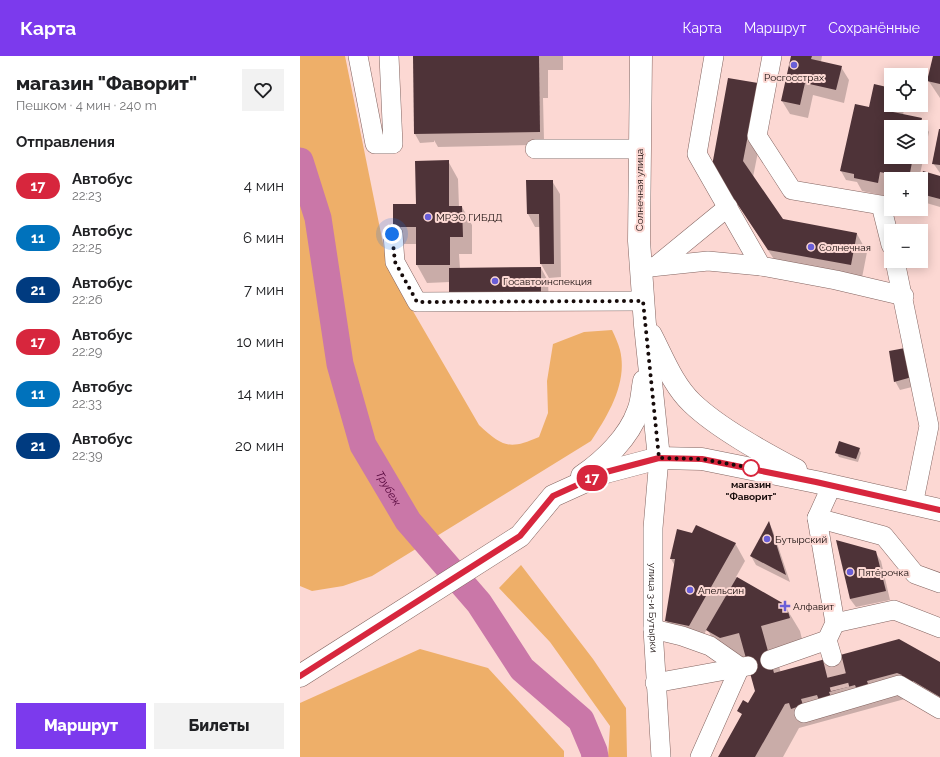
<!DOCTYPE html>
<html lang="ru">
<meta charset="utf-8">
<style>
:root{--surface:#fff;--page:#f2f2f2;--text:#202124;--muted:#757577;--accent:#7c3aed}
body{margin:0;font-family:Raleway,sans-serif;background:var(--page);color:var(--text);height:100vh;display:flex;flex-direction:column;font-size:15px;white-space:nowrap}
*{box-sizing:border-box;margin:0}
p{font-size:13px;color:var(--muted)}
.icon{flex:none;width:22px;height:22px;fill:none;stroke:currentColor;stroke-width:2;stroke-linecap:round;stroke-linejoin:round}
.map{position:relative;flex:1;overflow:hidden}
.sheet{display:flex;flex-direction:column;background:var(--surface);width:300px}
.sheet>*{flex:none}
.badge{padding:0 8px;border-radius:13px;font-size:14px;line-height:26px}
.fabs{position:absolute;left:584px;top:12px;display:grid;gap:8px}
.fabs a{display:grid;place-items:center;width:44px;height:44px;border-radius:0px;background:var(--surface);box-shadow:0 2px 10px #0003;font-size:20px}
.you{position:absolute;width:20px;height:20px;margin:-10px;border:3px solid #fff;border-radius:50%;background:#1a73e8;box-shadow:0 0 0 6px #1a73e833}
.map>.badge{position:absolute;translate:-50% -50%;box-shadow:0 0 0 2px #fff}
h2{padding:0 16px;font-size:15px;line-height:36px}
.round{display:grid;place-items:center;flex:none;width:42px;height:42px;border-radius:0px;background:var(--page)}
.headline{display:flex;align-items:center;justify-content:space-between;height:68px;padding:0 16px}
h1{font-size:19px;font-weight:800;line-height:30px}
.button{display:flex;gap:8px;margin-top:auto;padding:8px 16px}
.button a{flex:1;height:46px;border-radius:0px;background:var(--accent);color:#fff;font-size:16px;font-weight:800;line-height:46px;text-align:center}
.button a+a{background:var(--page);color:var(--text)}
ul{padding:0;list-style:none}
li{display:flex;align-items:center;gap:12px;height:52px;padding:0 16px}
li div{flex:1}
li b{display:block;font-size:15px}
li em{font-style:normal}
li .badge{min-width:44px;font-weight:700;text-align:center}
header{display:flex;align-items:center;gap:24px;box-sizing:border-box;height:56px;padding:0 20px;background:var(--accent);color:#fff}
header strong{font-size:19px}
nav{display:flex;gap:22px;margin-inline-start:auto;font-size:14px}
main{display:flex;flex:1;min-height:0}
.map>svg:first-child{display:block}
</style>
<header>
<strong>Карта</strong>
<nav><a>Карта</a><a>Маршрут</a><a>Сохранённые</a></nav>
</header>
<main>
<section class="sheet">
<div class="headline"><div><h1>магазин &quot;Фаворит&quot;</h1><p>Пешком · 4 мин · 240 m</p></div><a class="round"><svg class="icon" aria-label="heart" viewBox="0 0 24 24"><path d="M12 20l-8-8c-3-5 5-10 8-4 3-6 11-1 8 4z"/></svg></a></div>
<h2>Отправления</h2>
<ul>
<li><span class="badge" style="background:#d7263d;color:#fff">17</span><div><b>Автобус</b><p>22:23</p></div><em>4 мин</em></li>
<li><span class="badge" style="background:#0072bc;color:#fff">11</span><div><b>Автобус</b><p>22:25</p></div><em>6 мин</em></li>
<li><span class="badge" style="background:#003b80;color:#fff">21</span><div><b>Автобус</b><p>22:26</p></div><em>7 мин</em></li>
<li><span class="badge" style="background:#d7263d;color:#fff">17</span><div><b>Автобус</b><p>22:29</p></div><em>10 мин</em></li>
<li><span class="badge" style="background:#0072bc;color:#fff">11</span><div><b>Автобус</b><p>22:33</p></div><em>14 мин</em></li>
<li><span class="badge" style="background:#003b80;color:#fff">21</span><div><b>Автобус</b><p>22:39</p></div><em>20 мин</em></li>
</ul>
<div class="button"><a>Маршрут</a><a>Билеты</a></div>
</section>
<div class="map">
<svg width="640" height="701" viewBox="0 0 640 701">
<rect width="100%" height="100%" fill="#fcd8d3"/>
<!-- green -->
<g fill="#eeaf69">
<path d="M0,0H45L88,212L179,369C203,391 209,394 239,381L248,357L247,325L253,288L284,276L312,274C315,280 318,287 320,294C328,327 308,359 291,385L72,520L43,530L12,535L0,530Z"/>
<path d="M221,509L293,603L326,652L327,701H308L310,670L250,586L199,532Z"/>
<path d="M120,593L188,612L264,695V701H0V647Z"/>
</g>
<!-- shadow -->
<g fill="#0003" fill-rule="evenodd">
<path d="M114,0H263V14H248V42H243L244,84L231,89L138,91L134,84V86L120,87L115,78Z"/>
<path d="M492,0H522L521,6L541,11L549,24L544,47L513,39L508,62L490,58L482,45Z"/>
<path d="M634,0H640V42L628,24Z"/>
<path d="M591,33V49H605L603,59L621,63L629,76L619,123H591V130L588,129L585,140L562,135L557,126L546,124L541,115L570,52ZM591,71H621V101H591Z"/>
<path d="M468,46L453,121L482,164L557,178L567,196L561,227L479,211L413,110Z"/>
<path d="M640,75V117L633,107Z"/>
<path d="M148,105L158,123L159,151H162L172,169V198H159L160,213L241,212L248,225L249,251L150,226L127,227L117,209V188H104L94,171L117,149Z"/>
<path d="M640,121V151L623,146L621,142V126Z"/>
<path d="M252,125L260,138L261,221L249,222L241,208L240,171H235L228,158Z"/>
<path d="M590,296L616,330L600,334L595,325Z"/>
<path d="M559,393L561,397L558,406L539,401L537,397Z"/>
<path d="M469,467L473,475L490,526L456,509L451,500Z"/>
<path d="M378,474L435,487L445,505L436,521L485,550L500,575L503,587L474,594L481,617L640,607V657L612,641L499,672L483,701H419L442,660L440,658L443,660L448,648L456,635L448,603L422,599L407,573L399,587L377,583L367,565L375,510L371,503Z"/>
<path d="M575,496L581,505L590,544L556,551L550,543Z"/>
</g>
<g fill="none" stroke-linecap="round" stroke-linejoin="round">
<!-- river -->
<path stroke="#ca77a8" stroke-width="27" id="s1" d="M0,105L18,162L40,308L63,389L108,465L179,547L222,613L281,664L294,695L295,701"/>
</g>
<!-- building -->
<g fill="#4e3338">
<path d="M113,0H239L240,76L114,78Z"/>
<path d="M491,0H512L511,3L542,10L536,34L505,27L500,49L481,45Z"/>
<path d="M633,0H640V28L627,25Z"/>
<path d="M428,22L458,27L443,105L483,163L557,177L551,209L468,194L412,110Z"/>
<path d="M574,28L591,32V49H595L593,56L622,62L620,71H591V101H613L609,122L580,116L578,127L554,122V118L540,115L555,48L569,51Z"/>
<path d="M639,73H640V109L632,108Z"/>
<path d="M149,104V150H162L163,181H150V209H116V171H93V148H116L115,105Z"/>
<path d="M623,115L640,120V143L621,138V123Z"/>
<path d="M226,124H253L254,208H240L239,158H227Z"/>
<path d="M241,211V238L149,239V212Z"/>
<path d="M605,292L612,321L594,326L589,295Z"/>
<path d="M539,385L560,392L556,403L535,397Z"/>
<path d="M469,465L486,519L450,500Z"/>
<path d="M396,469L436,487L389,570L365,565L375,503H370L377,473L392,477Z"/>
<path d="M536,484L576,495L586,535L550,543Z"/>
<path d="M437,521L486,549L490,562L461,570L474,617L599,583L640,606V641L613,625L610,630L599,624L602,619L597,617L567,625L569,631L557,634L555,629L529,636L531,641L519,644L517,639L501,643L503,649L491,653L489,647L485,648L455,701H418L442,658L437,655L443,644L448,647L455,635L439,577L420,582L406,574Z"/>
</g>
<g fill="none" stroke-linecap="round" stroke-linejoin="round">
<!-- minor-tunnel -->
<path stroke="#dab9b5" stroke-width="19" stroke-dasharray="19 10" stroke-linecap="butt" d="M532,601L540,633"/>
<defs>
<g id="minor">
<path d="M58,0L75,88H93L89,0"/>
<path d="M414,0L397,98L461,210L536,224L604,240"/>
<path d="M472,0L457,80L492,134L581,149L591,189"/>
<path d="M235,93H338"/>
<path d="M93,178L95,206L117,246L343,245"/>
<path d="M595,205L629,370L613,449"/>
<path d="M356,210L428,151"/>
<path d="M341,212L408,205L461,210"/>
<path id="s2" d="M359,402L353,472V573L361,701"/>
<path d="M532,429L517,462L535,567L527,584L532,601"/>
<path d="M517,462L584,480L615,518L640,527"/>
<path d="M535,567L594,554L640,572"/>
<path d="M353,573L382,580L410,590L440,611"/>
<path d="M470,604L527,584"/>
<path d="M355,627L448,610"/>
<path d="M504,657L599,629L640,653"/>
<path d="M400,701L440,611"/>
</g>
<g id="major">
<path d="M341,0L339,185L345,269L359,402"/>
<path d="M351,279C363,302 373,329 392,347C418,372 464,397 496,414"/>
<path d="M282,420C304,405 329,381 338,355C342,346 342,334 344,325"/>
<path d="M0,620L220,480L253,440L306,416L359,402L402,403L516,426L640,454"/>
</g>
</defs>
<!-- minor casing -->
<use href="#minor" stroke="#836460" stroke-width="20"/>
<!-- major casing -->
<use href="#major" stroke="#836460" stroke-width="23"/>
<!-- minor -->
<use href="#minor" stroke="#fff" stroke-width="19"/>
<!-- major -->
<use href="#major" stroke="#fff" stroke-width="22"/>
</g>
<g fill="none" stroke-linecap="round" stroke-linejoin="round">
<defs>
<path id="line" d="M0,620L220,480L253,440L306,416L359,402L402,403L516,426L640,454"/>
</defs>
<!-- line casing -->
<use href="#line" stroke="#fff" stroke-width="9"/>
<!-- line -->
<use href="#line" stroke="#d7263d" stroke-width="6"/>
<!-- walk -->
<path stroke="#160b0a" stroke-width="4" stroke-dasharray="0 7.2" d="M92,178L95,206L117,246L343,245L359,402L402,403L451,412"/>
</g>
<!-- markers -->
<g fill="#695ed8" stroke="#fcd8d3" stroke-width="1.5">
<circle cx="494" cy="9" r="4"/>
<circle cx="128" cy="161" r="4"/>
<circle cx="511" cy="191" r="4"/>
<circle cx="195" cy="225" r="4"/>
<circle cx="467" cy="483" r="4"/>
<circle cx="550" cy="516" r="4"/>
<circle cx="390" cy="534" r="4"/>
<path d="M483 544h4v4h4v4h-4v4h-4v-4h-4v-4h4z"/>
</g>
<circle fill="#fff" stroke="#d7263d" stroke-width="2" cx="451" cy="412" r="8"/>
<g text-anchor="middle" stroke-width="4" stroke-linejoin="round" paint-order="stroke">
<!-- poi labels -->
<g font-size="10" fill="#160b0a" stroke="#fcd8d3" text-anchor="start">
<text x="494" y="25" text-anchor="middle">Росгосстрах</text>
<text x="136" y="165">МРЭО ГИБДД</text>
<text x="519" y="195">Солнечная</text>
<text x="203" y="229">Госавтоинспекция</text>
<text x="475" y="487">Бутырский</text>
<text x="558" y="520">Пятёрочка</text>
<text x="398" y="538">Апельсин</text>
<text x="493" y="554">Алфавит</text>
</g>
<!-- street labels -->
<g font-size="10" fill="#160b0a" stroke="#fcd8d3">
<text transform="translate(339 134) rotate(-90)" y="4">Солнечная улица</text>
<text dy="4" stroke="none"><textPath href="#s2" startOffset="150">улица 3-и Бутырки</textPath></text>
</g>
<!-- stop labels -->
<g font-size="10" font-weight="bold" fill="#160b0a" stroke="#fcd8d3">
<text x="451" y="432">магазин<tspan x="451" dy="12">"Фаворит"</tspan></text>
</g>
<!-- water labels -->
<g font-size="11" font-style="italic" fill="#500238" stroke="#fcd8d3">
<text dy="4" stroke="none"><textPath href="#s1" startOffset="342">Трубеж</textPath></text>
</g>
</g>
</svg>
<div class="fabs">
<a><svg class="icon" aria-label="locate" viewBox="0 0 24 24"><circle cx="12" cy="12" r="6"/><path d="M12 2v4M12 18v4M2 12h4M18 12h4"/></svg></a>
<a><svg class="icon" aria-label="layers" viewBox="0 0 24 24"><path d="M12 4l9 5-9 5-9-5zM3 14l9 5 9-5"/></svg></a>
<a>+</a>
<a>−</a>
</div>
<div class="you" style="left:92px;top:178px"></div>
<b class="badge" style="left:292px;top:422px;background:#d7263d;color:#fff">17</b>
</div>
</main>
